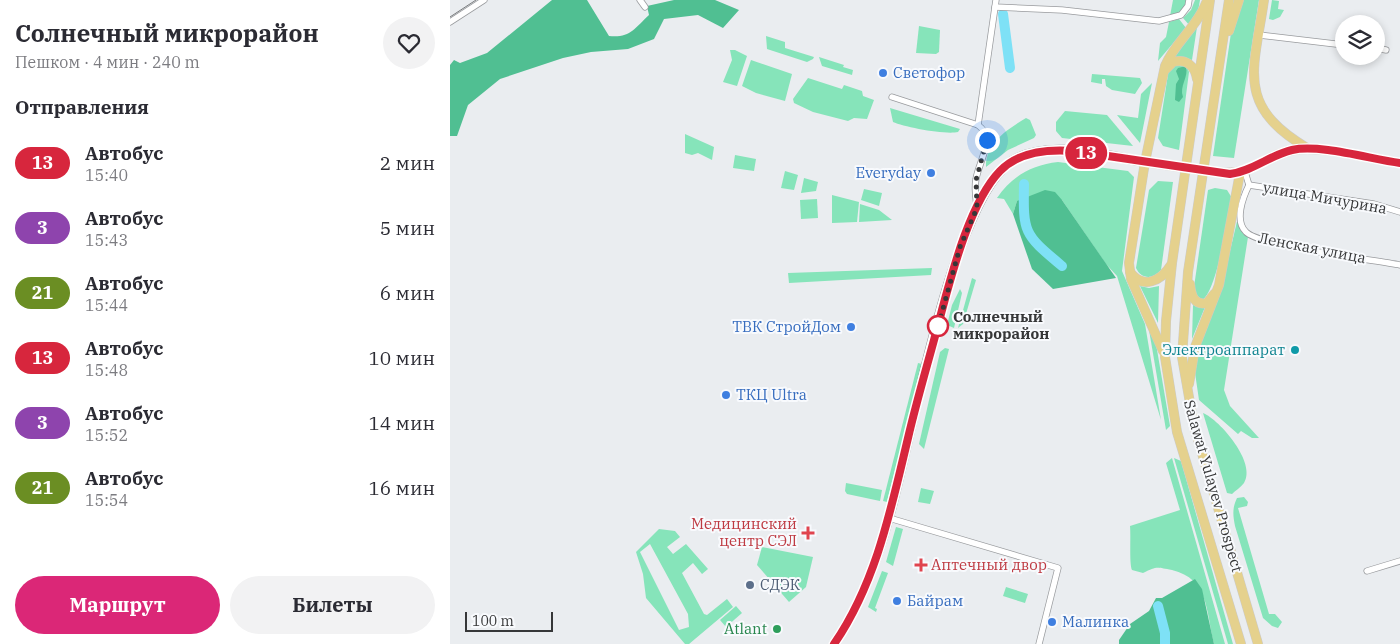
<!DOCTYPE html>
<html lang="ru">
<meta charset="utf-8">
<style>
:root{--surface:#fff;--page:#f2f2f3;--text:#2b2b33;--muted:#7c7c81;--accent:#db2777}
body{margin:0;font-family:"IBM Plex Serif",serif;background:var(--page);color:var(--text);height:100vh;display:flex;flex-direction:column;font-size:19px;white-space:nowrap}
*{box-sizing:border-box;margin:0}
p{font-size:16px;color:var(--muted)}
.icon{flex:none;width:28px;height:28px;fill:none;stroke:currentColor;stroke-width:2;stroke-linecap:round;stroke-linejoin:round}
.map{position:relative;flex:1;overflow:hidden}
.side{display:flex;flex-direction:column;background:var(--surface);width:450px}
.side>*{flex:none}
.badge{padding:0 10px;border-radius:16px;font-size:18px;line-height:32px}
.buttons{position:absolute;left:885px;top:15px;display:grid;gap:10px}
.buttons a{display:grid;place-items:center;width:50px;height:50px;border-radius:50%;background:var(--surface);box-shadow:0 2px 8px #0003;font-size:25px}
.scale{position:absolute;left:15px;bottom:12px;width:88px;box-sizing:border-box;padding-left:5px;border:2px solid #363738;border-top:0;font-size:14px;line-height:18px;white-space:nowrap;color:#363738;-webkit-text-stroke:4px #f8fafd;paint-order:stroke}
.you{position:absolute;width:25px;height:25px;margin:-12px;border:4px solid #fff;border-radius:50%;background:#1a73e8;box-shadow:0 0 0 8px #1a73e833}
.map>.badge{position:absolute;translate:-50% -50%;box-shadow:0 0 0 2px #fff}
h2{padding:0 15px;font-size:19px;line-height:45px}
.round{display:grid;place-items:center;flex:none;width:52px;height:52px;border-radius:26px;background:var(--page)}
.headline{display:flex;align-items:center;justify-content:space-between;height:85px;padding:0 15px}
h1{font-size:24px;font-weight:800;line-height:38px}
.cta{display:flex;gap:10px;margin-top:auto;padding:10px 15px}
.cta a{flex:1;height:58px;border-radius:30px;background:var(--accent);color:#fff;font-size:20px;font-weight:800;line-height:58px;text-align:center}
.cta a+a{background:var(--page);color:var(--text)}
ul{padding:0;list-style:none}
li{display:flex;align-items:center;gap:15px;height:65px;padding:0 15px}
li div{flex:1}
li b{display:block;font-size:19px}
li em{font-style:normal}
li .badge{min-width:55px;font-weight:700;text-align:center}
main{display:flex;flex:1;min-height:0}
.map>svg:first-child{display:block}
</style>
<main>
<section class="side">
<div class="headline"><div><h1>Солнечный микрорайон</h1><p>Пешком · 4 мин · 240 m</p></div><a class="round"><svg class="icon" aria-label="heart" viewBox="0 0 24 24"><path d="M12 20l-8-8c-3-5 5-10 8-4 3-6 11-1 8 4z"/></svg></a></div>
<h2>Отправления</h2>
<ul>
<li><span class="badge" style="background:#d7263d;color:#fff">13</span><div><b>Автобус</b><p>15:40</p></div><em>2 мин</em></li>
<li><span class="badge" style="background:#8e44ad;color:#fff">3</span><div><b>Автобус</b><p>15:43</p></div><em>5 мин</em></li>
<li><span class="badge" style="background:#6b8e23;color:#fff">21</span><div><b>Автобус</b><p>15:44</p></div><em>6 мин</em></li>
<li><span class="badge" style="background:#d7263d;color:#fff">13</span><div><b>Автобус</b><p>15:48</p></div><em>10 мин</em></li>
<li><span class="badge" style="background:#8e44ad;color:#fff">3</span><div><b>Автобус</b><p>15:52</p></div><em>14 мин</em></li>
<li><span class="badge" style="background:#6b8e23;color:#fff">21</span><div><b>Автобус</b><p>15:54</p></div><em>16 мин</em></li>
</ul>
<div class="cta"><a>Маршрут</a><a>Билеты</a></div>
</section>
<div class="map">
<svg width="950" height="644" viewBox="0 0 950 644">
<rect width="100%" height="100%" fill="#eaedf0"/>
<!-- green -->
<g fill="#86e4ba" fill-rule="evenodd">
<path d="M723,0H737C736,10 729,14 720,16Z"/>
<path d="M745,0H750L748,11L740,26L733,18L741,10Z"/>
<path d="M791,0H809L784,158L763,156L782,26Z"/>
<path d="M822,0L829,1L828,9L834,10L830,17L823,20L819,19Z"/>
<path d="M729,19L736,28L708,61L710,43L716,37L719,22Z"/>
<path d="M469,26L490,30L489,52L486,54L466,53Z"/>
<path d="M747,27L742,60L732,57L723,58V55Z"/>
<path d="M316,36L335,42V48L364,57L363,59L357,62L317,49Z"/>
<path d="M280,50H285L297,56L287,86L273,82L282,60Z"/>
<path d="M369,57L394,65L393,67L403,70L402,75L372,66Z"/>
<path d="M301,60L342,74L335,101L306,93L292,86Z"/>
<path d="M724,64L736,66L729,79L727,90H731L737,67L739,72L729,150L713,146L708,138L719,68Z"/>
<path d="M642,74L690,78L692,83L685,94L662,90L656,86L655,79H652V84L641,82Z"/>
<path d="M358,78L392,89L394,85L412,91L413,96L424,100L417,119L404,118L398,121L363,112L344,103L343,99Z"/>
<path d="M702,83L690,143L667,115L688,118L691,94Z"/>
<path d="M440,108L510,129L508,132C495,135 454,127 443,122Z"/>
<path d="M615,111L657,115L683,146L612,138L606,131V122Z"/>
<path d="M576,118L580,120L586,135L584,138L558,150L536,167C535,143 558,129 576,118Z"/>
<path d="M235,134L264,147L262,160L248,153L242,155L235,153Z"/>
<path d="M285,155L306,159L304,171L283,168Z"/>
<path d="M608,162L678,171L684,177L672,271L695,324L711,420L667,276L656,264L612,200L567,201L563,214L554,199L547,198C562,176 582,165 608,162Z"/>
<path d="M335,171L348,175L344,190L331,188Z"/>
<path d="M354,178L368,182L366,191L351,193Z"/>
<path d="M708,181L723,182L711,270C703,280 691,279 686,268L699,190Z"/>
<path d="M765,188L777,190L782,198C779,216 766,293 752,300L746,298L744,287L758,190Z"/>
<path d="M414,189L432,193L429,206L411,200Z"/>
<path d="M382,195L409,202L407,222L382,223Z"/>
<path d="M367,199L368,218L351,219L350,200Z"/>
<path d="M410,204L429,210L442,220L409,222Z"/>
<path d="M789,213L794,234L798,237L774,390L780,406L809,438H802L791,431L788,434L749,400L744,366L747,348L772,285Z"/>
<path d="M482,268L481,275L339,283L338,273Z"/>
<path d="M522,278L526,280L513,324L508,328Z"/>
<path d="M690,286L699,288L709,286L708,323Z"/>
<path d="M510,289L512,293L504,328L497,325L502,305Z"/>
<path d="M743,305L755,307L742,339Z"/>
<path d="M698,324L705,338L720,426L716,430Z"/>
<path d="M495,348L499,349L474,449L469,444L490,352Z"/>
<path d="M468,363L472,364L437,502L433,501Z"/>
<path d="M753,413C770,420 807,463 794,483C791,487 785,491 782,494L777,493Z"/>
<path d="M722,458L775,644H764C756,611 759,579 722,570C706,567 707,566 693,573L682,570C679,564 681,536 680,526L730,510L716,463Z"/>
<path d="M724,458L731,461L783,644H778Z"/>
<path d="M396,483L432,490L430,501L397,494L395,491Z"/>
<path d="M471,488L484,491L480,504L468,502Z"/>
<path d="M794,497L798,502L797,506L788,508L819,614H825L832,622L828,628L822,626L813,618L785,526C783,516 782,508 787,498Z"/>
<path d="M446,527L453,529L443,566L436,562Z"/>
<path d="M209,529L225,531L230,537L217,547L223,554L236,544L258,569L252,574L243,563L232,573L254,614L257,615L277,599L283,607L239,644H235L196,598L193,574L186,552ZM200,544L238,614L239,627L229,630L190,552Z"/>
<path d="M312,547L363,557L356,587L339,602L307,565Z"/>
<path d="M432,571L438,573L425,608L427,609L426,612L418,607Z"/>
<path d="M556,587L578,594L575,603L553,596Z"/>
<path d="M286,606L292,613L276,627L270,620Z"/>
</g>
<!-- forest -->
<g fill="#50bf92">
<path d="M102,0H137L159,36C180,38 184,29 199,15L197,6L224,0H265L289,10L273,28L248,15L214,19L204,39L178,49L141,52L113,58L50,79L18,105L7,136H0V65L4,60L10,63L37,53Z"/>
<path d="M736,66C739,77 729,86 733,97L729,102L725,100L726,84L729,79L726,71L728,68Z"/>
<path d="M595,190L605,192L612,200L666,278L603,289L582,269L563,214L567,201Z"/>
<path d="M745,579L752,589L764,644H669V640L680,624L699,611L706,598H712Z"/>
</g>
<g fill="none" stroke-linecap="round" stroke-linejoin="round">
<!-- river -->
<g stroke="#7ee1f6" stroke-width="10">
<path d="M553,14L560,68"/>
<path d="M574,184C573,234 574,234 612,266"/>
<path d="M708,606L715,633V644"/>
</g>
<defs>
<g id="minor">
<path d="M190,0L195,7"/>
<path d="M546,0L545,7L612,10L709,21L731,15L738,6L739,0"/>
<path d="M0,22L34,0"/>
<path d="M809,35L894,45"/>
<path d="M926,48L936,50"/>
<path d="M442,97L528,125C546,138 529,161 526,179C524,189 526,198 527,207"/>
<path d="M528,125L545,7"/>
<path d="M795,172L799,185"/>
<path d="M799,185C793,197 784,221 796,232C809,246 924,260 950,265"/>
<path d="M799,185L924,204L950,212"/>
<path d="M439,518L608,568L589,644"/>
<path d="M917,571L950,561"/>
</g>
<path id="secondary" d="M384,644C410,606 427,561 439,517C461,442 502,199 562,161C599,138 656,156 695,162"/>
<g id="primary">
<path d="M760,0L722,263L716,321L715,357L727,432L791,644"/>
<path d="M779,0L738,272L732,357L744,426L808,644"/>
<path d="M814,0C804,70 785,105 857,148"/>
<path d="M779,31L789,0"/>
<path d="M716,69L723,62C736,58 745,66 747,79"/>
<path d="M695,162L722,166"/>
<path d="M765,172C806,177 811,155 844,150C872,145 920,159 950,163"/>
<path d="M680,272C693,290 711,281 721,265"/>
<path d="M740,284C741,295 744,306 757,303L764,294"/>
<path d="M713,351L681,279L679,263L695,162L715,66C725,42 747,27 756,3"/>
<path d="M739,384L745,347L769,285L790,173"/>
</g>
</defs>
<!-- minor casing -->
<use href="#minor" stroke="#999b9e" stroke-width="7"/>
<!-- secondary casing -->
<use href="#secondary" stroke="#999b9e" stroke-width="10"/>
<!-- primary casing -->
<use href="#primary" stroke="#cbcbcb" stroke-width="10"/>
<!-- minor -->
<use href="#minor" stroke="#fff" stroke-width="5.5"/>
<!-- secondary -->
<use href="#secondary" stroke="#fff" stroke-width="9"/>
<!-- primary -->
<use href="#primary" stroke="#e5d18d" stroke-width="9"/>
<!-- tram -->
<path stroke="#7a7c7e" stroke-width="1" d="M0,17L26,0"/>
<defs>
<path id="primary-bridge" d="M722,166L765,172"/>
</defs>
<!-- primary-bridge casing -->
<use href="#primary-bridge" stroke="#cbcbcb" stroke-width="10" stroke-linecap="butt"/>
<!-- primary-bridge -->
<use href="#primary-bridge" stroke="#e5d18d" stroke-width="9"/>
</g>
<g fill="none" stroke-linecap="round" stroke-linejoin="round">
<defs>
<path id="line" d="M384,644C426,583 441,509 458,438C468,395 481,353 492,310C503,269 521,201 550,171C569,151 598,149 624,151L780,174C803,171 820,155 842,150C870,144 920,159 950,163"/>
</defs>
<!-- line casing -->
<use href="#line" stroke="#fff" stroke-width="11"/>
<!-- line -->
<use href="#line" stroke="#d7263d" stroke-width="8"/>
<!-- walk -->
<path stroke="#363738" stroke-width="5" stroke-dasharray="0 9" d="M488,326L486,334L510,247L527,208L526,180L537,140"/>
</g>
<!-- markers -->
<g fill="#3f7fe0" stroke="#f8fafd" stroke-width="2">
<circle cx="433" cy="73" r="5"/>
<circle cx="481" cy="173" r="5"/>
<circle cx="401" cy="327" r="5"/>
<circle cx="276" cy="395" r="5"/>
<circle cx="447" cy="601" r="5"/>
<circle cx="602" cy="622" r="5"/>
</g>
<circle fill="#fff" stroke="#d7263d" stroke-width="2.5" cx="488" cy="326" r="10"/>
<circle fill="#0f9aa8" stroke="#f8fafd" stroke-width="2" cx="845" cy="350" r="5"/>
<g fill="#e0444e" stroke="#f8fafd" stroke-width="2">
<path d="M355.5 525.5h5v5h5v5h-5v5h-5v-5h-5v-5h5z"/>
<path d="M468.5 557.5h5v5h5v5h-5v5h-5v-5h-5v-5h5z"/>
</g>
<circle fill="#5c6f8a" stroke="#f8fafd" stroke-width="2" cx="300" cy="585" r="5"/>
<circle fill="#2e9e5b" stroke="#f8fafd" stroke-width="2" cx="327" cy="629" r="5"/>
<g text-anchor="middle" stroke-width="4" stroke-linejoin="round" paint-order="stroke">
<!-- shop labels -->
<g font-size="15" fill="#366cbe" stroke="#f8fafd" text-anchor="start">
<text x="443" y="78">Светофор</text>
<text x="471" y="178" text-anchor="end">Everyday</text>
<text x="391" y="332" text-anchor="end">ТВК СтройДом</text>
<text x="286" y="400">ТКЦ Ultra</text>
<text x="457" y="606">Байрам</text>
<text x="612" y="627">Малинка</text>
</g>
<!-- street labels -->
<g font-size="15" fill="#363738" stroke="#f8fafd">
<text transform="translate(875 198) rotate(10)" y="5">улица Мичурина</text>
<text transform="translate(862 248) rotate(11)" y="5">Ленская улица</text>
<text transform="translate(763 486) rotate(74)" y="5">Salawat Yulayev Prospect</text>
</g>
<!-- stop labels -->
<g font-size="15" font-weight="bold" fill="#363738" stroke="#f8fafd" text-anchor="start">
<text x="503" y="322">Солнечный<tspan x="503" dy="17">микрорайон</tspan></text>
</g>
<!-- culture labels -->
<g font-size="15" fill="#0d838f" stroke="#f8fafd" text-anchor="end">
<text x="835" y="355">Электроаппарат</text>
</g>
<!-- health labels -->
<g font-size="15" fill="#be3a42" stroke="#f8fafd" text-anchor="end">
<text x="347" y="529">Медицинский<tspan x="347" dy="17">центр СЭЛ</tspan></text>
<text x="481" y="570" text-anchor="start">Аптечный двор</text>
</g>
<!-- service labels -->
<g font-size="15" fill="#4e5e75" stroke="#f8fafd" text-anchor="start">
<text x="310" y="590">СДЭК</text>
</g>
<!-- leisure labels -->
<g font-size="15" fill="#27864d" stroke="#f8fafd" text-anchor="end">
<text x="317" y="634">Atlant</text>
</g>
</g>
</svg>
<div class="buttons">
<a><svg class="icon" aria-label="layers" viewBox="0 0 24 24"><path d="M12 4l9 5-9 5-9-5zM3 14l9 5 9-5"/></svg></a>
</div>
<div class="scale">100 m</div>
<div class="you" style="left:537px;top:140px"></div>
<b class="badge" style="left:636px;top:153px;background:#d7263d;color:#fff">13</b>
</div>
</main>
